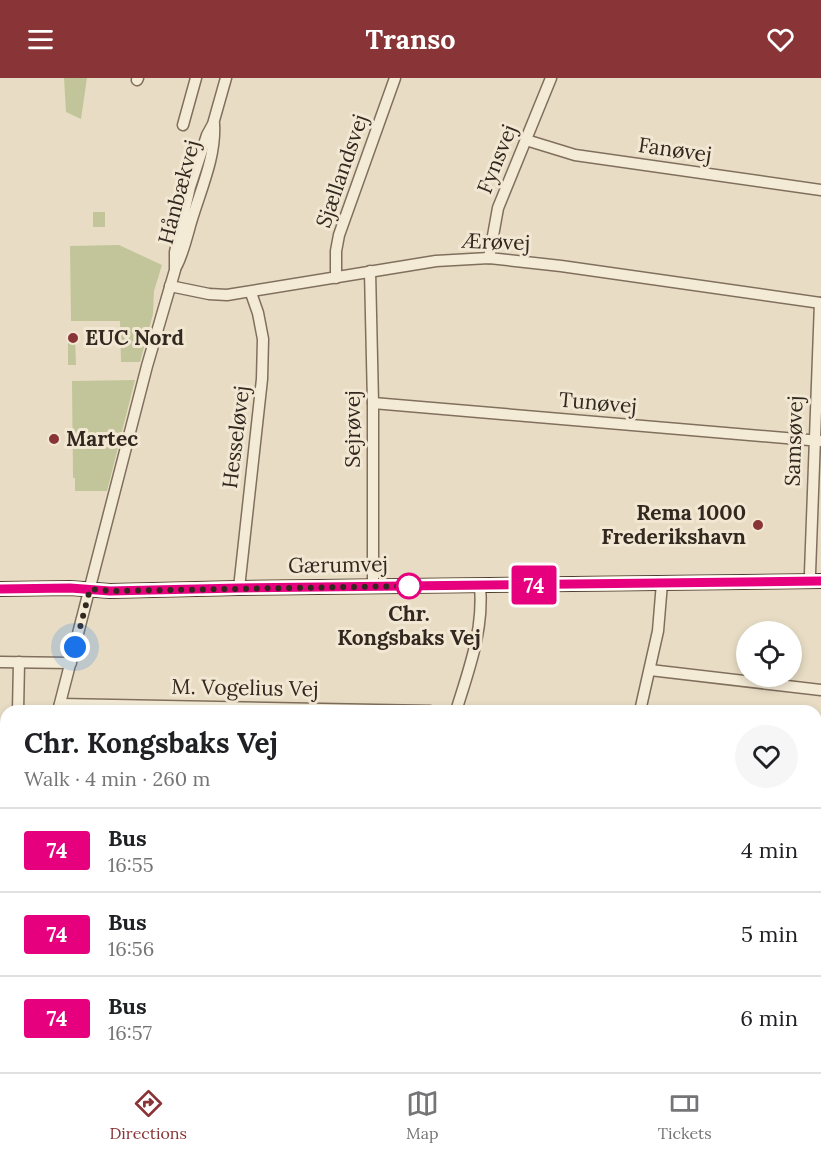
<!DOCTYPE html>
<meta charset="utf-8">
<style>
:root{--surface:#fff;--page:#f6f6f6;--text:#202124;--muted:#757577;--line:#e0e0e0;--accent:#893436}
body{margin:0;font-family:Lora,serif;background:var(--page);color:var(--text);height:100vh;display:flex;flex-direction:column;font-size:22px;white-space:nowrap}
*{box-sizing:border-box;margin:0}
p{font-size:20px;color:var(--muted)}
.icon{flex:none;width:33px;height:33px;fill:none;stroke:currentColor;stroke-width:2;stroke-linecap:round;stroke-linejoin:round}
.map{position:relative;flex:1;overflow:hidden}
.details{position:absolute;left:0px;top:627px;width:822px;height:368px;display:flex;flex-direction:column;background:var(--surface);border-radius:18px 18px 0 0;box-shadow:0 3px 9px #0003}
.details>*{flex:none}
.badge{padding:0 12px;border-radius:4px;font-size:21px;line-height:39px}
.fabs{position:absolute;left:736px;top:543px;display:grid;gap:12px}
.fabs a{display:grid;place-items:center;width:66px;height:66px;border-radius:50%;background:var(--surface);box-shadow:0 3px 9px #0003;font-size:30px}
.you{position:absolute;width:30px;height:30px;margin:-15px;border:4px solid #fff;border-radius:50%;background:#1a73e8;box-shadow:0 0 0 9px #1a73e833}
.map>.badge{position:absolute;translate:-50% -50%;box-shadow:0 0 0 3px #fff}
.round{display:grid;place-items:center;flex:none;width:63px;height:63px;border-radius:32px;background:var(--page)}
.head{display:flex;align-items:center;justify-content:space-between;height:102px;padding:0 24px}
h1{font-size:28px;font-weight:800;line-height:45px}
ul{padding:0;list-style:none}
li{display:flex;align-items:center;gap:18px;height:84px;padding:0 24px;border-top:2px solid var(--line)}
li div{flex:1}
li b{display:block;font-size:22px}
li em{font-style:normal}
li .badge{min-width:66px;font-weight:700;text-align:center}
header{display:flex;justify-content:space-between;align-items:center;height:78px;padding:0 24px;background:var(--accent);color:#fff;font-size:27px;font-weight:800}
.tabs{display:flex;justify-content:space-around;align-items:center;height:84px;border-top:2px solid var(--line);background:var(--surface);font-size:16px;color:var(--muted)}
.tabs a{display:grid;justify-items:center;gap:3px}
.tabs .on{color:var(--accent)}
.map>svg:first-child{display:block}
</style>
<header><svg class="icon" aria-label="menu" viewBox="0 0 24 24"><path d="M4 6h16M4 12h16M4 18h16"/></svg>Transo<svg class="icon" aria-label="heart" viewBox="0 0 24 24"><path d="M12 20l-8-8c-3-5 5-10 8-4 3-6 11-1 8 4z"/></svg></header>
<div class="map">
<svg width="821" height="994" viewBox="0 0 821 994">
<rect width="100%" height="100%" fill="#e8ddc4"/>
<!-- green -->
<g fill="#c1c599">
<path d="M64,0H87L81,41L66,34Z"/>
<rect x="93" y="134" width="12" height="15"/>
<path d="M119,167L162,187L154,213L153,236L140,284H121L120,243H71L70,168Z"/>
<path d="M68,258H75L76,287H68Z"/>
<path d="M135,302L107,413H75V400H73L72,303Z"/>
<path d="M816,671H821V865L816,864Z"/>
<path d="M20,989H62L65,994H23Z"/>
</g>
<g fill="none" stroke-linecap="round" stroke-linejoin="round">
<defs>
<g id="minor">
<path d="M137,2L138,0"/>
<path d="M183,47L196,0"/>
<path d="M526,62L575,77L821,112"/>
<path d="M489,180L498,130L551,0"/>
<path d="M176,189C184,174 187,157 192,141C201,111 216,78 214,46"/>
<path d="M370,193L373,325V508"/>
<path d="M336,200V173L339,157L395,0"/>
<path d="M170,208L209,216L227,217L436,183L489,180L561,188L821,225"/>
<path d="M373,325L821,363"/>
<path d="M811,503L810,495L820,225"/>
<path d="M239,510L262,301L263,261L258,235L251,215"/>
<path d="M0,584L71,585"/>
<path d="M650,592L821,612"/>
<path d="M60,626L430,633"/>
<path d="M18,633L19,584"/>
<path d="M58,633L147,288L175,192V174L190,109L207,57L213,46L226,0"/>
<path d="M456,633C469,591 484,552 480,507"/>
<path d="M640,633L658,553L662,505"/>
<path d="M0,677H6"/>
<path d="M0,844L6,822"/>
<path d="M816,927L821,928"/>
<path d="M208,988L211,994"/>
<path d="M134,994L142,988"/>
<path d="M259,994L260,988"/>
<path d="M549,994L550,988"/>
</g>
<path id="major" d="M0,511L70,510L110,513L239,510L821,503"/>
</defs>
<!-- minor casing -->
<use href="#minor" stroke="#816f5d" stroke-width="13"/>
<!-- major casing -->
<use href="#major" stroke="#4f3e30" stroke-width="16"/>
<!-- minor -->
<use href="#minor" stroke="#f4ebd6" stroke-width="10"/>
<!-- major -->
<use href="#major" stroke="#e7d0a0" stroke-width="14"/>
</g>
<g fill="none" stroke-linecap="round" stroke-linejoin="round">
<defs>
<path id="line" d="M0,511L70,510L110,513L239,510L821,503"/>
</defs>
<!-- line casing -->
<use href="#line" stroke="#fff" stroke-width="14"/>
<!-- line -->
<use href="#line" stroke="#e6007e" stroke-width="9"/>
<!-- walk -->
<path stroke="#33281f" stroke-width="6" stroke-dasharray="0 10.8" d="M75,569L90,511L110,513L409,508"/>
</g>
<!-- markers -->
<g fill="#893436" stroke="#f1e7d3" stroke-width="2">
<circle cx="73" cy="260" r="6"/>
<circle cx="54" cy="361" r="6"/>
<circle cx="758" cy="447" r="6"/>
</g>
<circle fill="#fff" stroke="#e6007e" stroke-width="3" cx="409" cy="508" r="12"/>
<g text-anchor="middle" stroke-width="6" stroke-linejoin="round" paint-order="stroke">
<!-- street labels -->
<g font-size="21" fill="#33281f" stroke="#f1e7d3">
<text transform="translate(675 72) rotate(8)" y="7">Fanøvej</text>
<text transform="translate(497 81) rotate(-68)" y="7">Fynsvej</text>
<text transform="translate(342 93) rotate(-71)" y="7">Sjællandsvej</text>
<text transform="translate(179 114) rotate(-75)" y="7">Hånbækvej</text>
<text transform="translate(496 164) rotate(2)" y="7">Ærøvej</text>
<text transform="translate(598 325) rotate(5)" y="7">Tunøvej</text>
<text transform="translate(353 351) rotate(-90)" y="7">Sejrøvej</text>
<text transform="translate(236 359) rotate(-83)" y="7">Hesseløvej</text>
<text transform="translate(794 363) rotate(-88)" y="7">Samsøvej</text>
<text transform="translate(338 487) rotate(-1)" y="7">Gærumvej</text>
<text transform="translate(245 610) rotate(1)" y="7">M. Vogelius Vej</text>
</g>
<!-- poi labels -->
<g font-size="21" font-weight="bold" fill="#33281f" stroke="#f1e7d3" text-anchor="start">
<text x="85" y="267">EUC Nord</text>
<text x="66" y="368">Martec</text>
<text x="746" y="442" text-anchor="end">Rema 1000<tspan x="746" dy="24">Frederikshavn</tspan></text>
</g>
<!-- stop labels -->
<g font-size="21" font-weight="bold" fill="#33281f" stroke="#f1e7d3">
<text x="409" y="543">Chr.<tspan x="409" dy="24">Kongsbaks Vej</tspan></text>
</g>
</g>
</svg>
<div class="fabs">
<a><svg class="icon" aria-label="locate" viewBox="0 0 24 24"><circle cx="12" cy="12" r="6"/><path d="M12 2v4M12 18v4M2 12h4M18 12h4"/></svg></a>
</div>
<div class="you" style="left:75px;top:569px"></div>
<b class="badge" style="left:534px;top:507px;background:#e6007e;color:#fff">74</b>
<section class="details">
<div class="head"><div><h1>Chr. Kongsbaks Vej</h1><p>Walk · 4 min · 260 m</p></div><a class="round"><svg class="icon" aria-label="heart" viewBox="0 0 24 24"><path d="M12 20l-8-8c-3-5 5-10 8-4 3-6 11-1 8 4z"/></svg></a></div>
<ul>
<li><span class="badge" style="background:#e6007e;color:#fff">74</span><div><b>Bus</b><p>16:55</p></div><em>4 min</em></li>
<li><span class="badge" style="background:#e6007e;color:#fff">74</span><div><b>Bus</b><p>16:56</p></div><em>5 min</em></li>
<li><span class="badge" style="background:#e6007e;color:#fff">74</span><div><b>Bus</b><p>16:57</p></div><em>6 min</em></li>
</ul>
</section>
</div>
<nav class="tabs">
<a class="on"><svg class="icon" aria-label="directions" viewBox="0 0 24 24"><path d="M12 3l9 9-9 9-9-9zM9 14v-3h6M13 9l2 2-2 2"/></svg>Directions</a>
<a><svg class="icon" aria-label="map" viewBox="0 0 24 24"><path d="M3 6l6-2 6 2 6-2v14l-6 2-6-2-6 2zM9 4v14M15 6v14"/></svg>Map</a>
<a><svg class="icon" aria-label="tickets" viewBox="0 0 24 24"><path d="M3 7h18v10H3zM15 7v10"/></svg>Tickets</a>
</nav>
